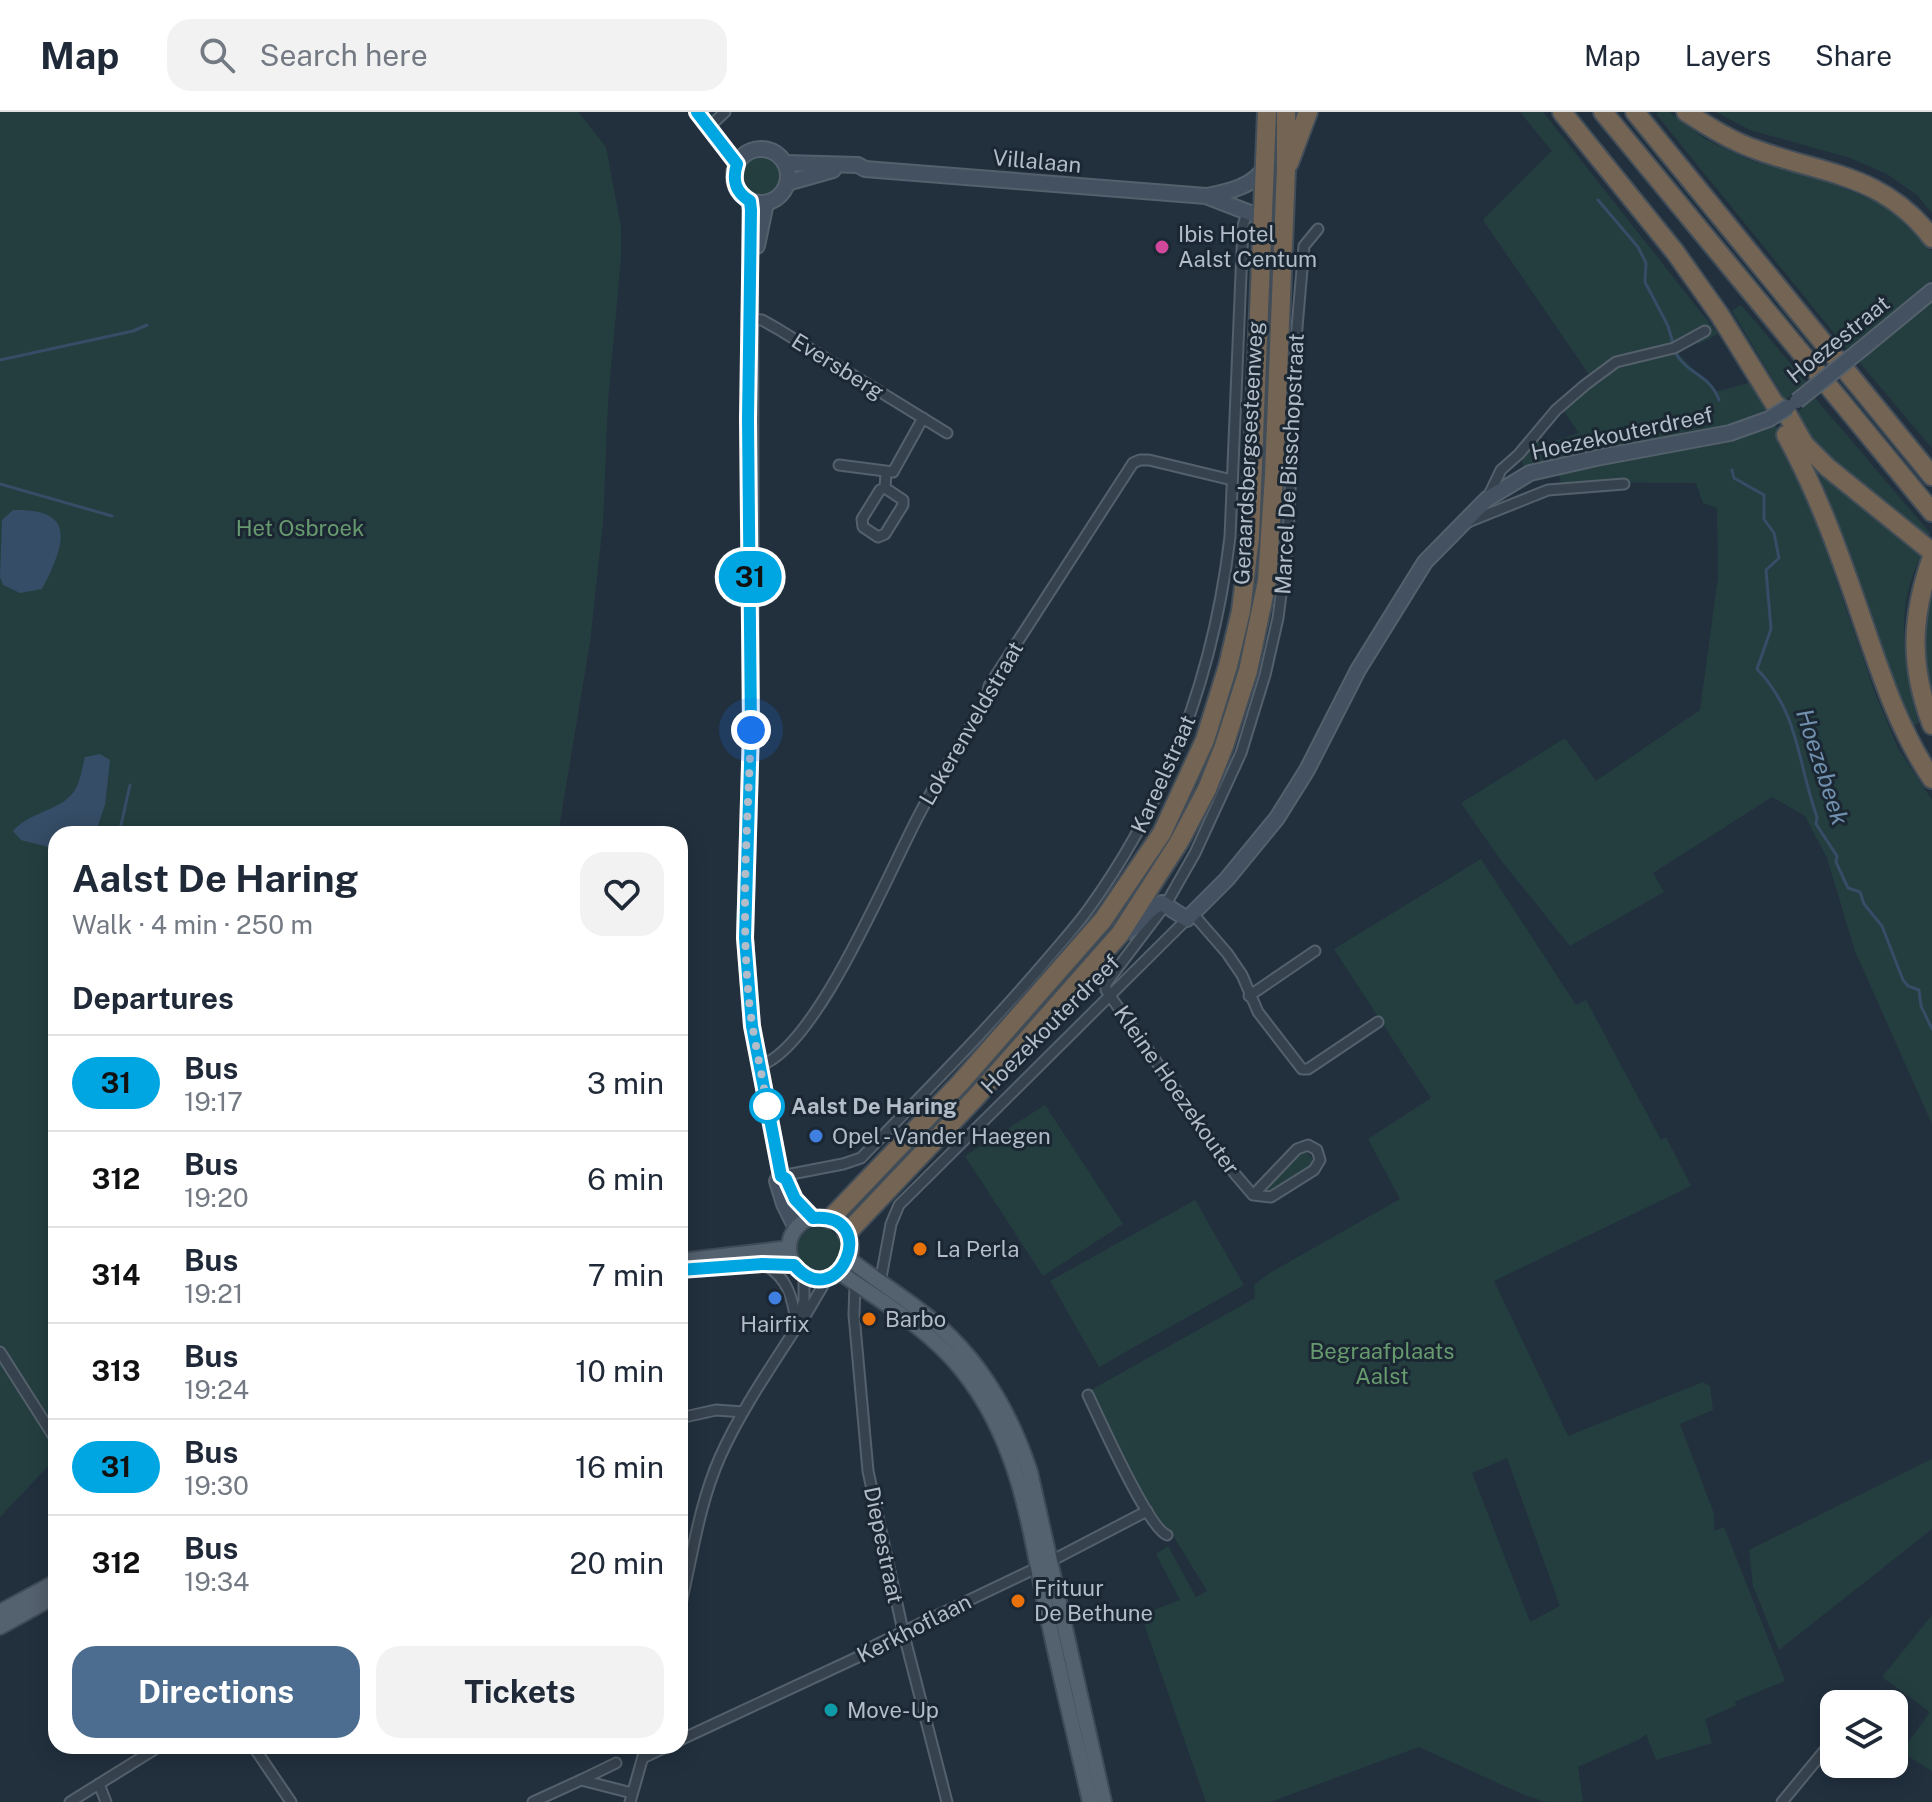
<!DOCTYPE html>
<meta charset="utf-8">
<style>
:root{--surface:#fff;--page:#f2f2f3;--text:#1f2937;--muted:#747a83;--line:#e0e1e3;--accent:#4c6c90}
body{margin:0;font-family:"Public Sans",sans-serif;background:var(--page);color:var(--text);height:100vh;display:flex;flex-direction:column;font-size:30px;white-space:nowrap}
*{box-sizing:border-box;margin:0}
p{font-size:26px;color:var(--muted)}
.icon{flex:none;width:44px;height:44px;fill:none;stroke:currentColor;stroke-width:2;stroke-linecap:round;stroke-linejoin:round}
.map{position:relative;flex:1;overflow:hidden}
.side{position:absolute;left:48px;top:714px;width:640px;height:928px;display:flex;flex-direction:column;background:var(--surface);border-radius:24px;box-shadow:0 4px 20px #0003}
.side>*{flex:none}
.badge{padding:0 16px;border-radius:26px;font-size:28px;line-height:52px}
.controls{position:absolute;left:1820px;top:1578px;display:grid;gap:16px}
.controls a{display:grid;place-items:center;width:88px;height:88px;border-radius:16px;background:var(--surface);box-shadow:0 4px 20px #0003;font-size:40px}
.you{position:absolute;width:40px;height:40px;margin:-20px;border:6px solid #fff;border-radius:50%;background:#1a73e8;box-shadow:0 0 0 12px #1a73e833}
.map>.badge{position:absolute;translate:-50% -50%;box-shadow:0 0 0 4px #fff}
h2{padding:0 24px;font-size:30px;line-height:72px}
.round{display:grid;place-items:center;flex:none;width:84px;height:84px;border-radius:24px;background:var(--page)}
.overview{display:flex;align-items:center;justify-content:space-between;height:136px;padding:0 24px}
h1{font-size:38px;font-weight:700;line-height:60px}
.primary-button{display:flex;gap:16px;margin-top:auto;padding:16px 24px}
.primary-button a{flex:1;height:92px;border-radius:24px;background:var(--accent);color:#fff;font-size:32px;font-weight:700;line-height:92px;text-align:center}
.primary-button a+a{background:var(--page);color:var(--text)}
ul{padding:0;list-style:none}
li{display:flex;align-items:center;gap:24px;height:96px;padding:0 24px;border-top:2px solid var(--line)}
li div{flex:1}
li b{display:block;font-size:30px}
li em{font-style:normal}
li .badge{min-width:88px;font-weight:700;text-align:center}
header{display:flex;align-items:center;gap:48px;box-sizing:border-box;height:112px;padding:0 40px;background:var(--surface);border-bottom:2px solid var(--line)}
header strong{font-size:38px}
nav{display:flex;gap:44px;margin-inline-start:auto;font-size:28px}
.search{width:560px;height:72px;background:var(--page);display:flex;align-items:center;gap:20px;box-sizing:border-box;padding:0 28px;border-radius:24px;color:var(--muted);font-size:30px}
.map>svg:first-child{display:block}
</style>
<header>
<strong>Map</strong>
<div class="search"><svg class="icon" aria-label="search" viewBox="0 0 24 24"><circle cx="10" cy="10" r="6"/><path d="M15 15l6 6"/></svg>Search here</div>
<nav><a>Map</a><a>Layers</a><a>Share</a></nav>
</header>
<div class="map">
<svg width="1932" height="1690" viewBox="0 0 1932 1690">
<rect width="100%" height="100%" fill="#22303e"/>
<!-- green -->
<g fill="#243e3f" fill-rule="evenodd">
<path d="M0,0H578L606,35L621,115V146L608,289L603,410L590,530L558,722H56V1346L0,1405Z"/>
<path d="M1520,0H1543L1718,222L1699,232L1687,227L1613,248L1590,264L1483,108L1552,39Z"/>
<path d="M1659,0H1669L1705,27L1752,49L1823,67L1887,95L1932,139V168L1847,237L1656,2Z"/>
<path d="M1716,0H1932V101L1917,83L1887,62L1850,46L1750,18Z"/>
<circle cx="761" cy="65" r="21"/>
<path d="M1932,190V336L1859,250Z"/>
<path d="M1741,193L1807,271L1785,288L1732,199Z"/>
<path d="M1675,238L1715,280L1752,270L1767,297L1737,312L1691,324L1525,358L1521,346L1525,339L1542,323L1546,332L1579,321L1562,297L1616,254Z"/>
<path d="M1815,286L1930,421L1926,428L1811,330L1794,303Z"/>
<path d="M1776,313L1815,406L1875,581L1898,636L1932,688V1012L1855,839L1827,746L1805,704L1772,685L1653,761L1664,780L1570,834L1500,747L1461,691L1565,626L1596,669L1700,598L1718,465L1717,396L1703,391L1696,371L1561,370L1558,360L1736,328Z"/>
<path d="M1817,356L1922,443C1894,490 1903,561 1919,611L1912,614L1900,593Z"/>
<path d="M1932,474V580C1925,547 1920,507 1932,474Z"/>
<path d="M1481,747L1576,893L1586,888L1661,1028L1666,1025L1691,1074L1494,1169L1568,1324L1703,1270L1710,1274L1713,1298L1680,1312L1714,1402V1419L1724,1415L1785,1569L1734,1590L1737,1593L1705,1607L1712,1631L1656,1648L1646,1622L1640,1627L1578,1655L1583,1690H1545L1522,1682L1419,1635L1270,1690H1206L1141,1503L1180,1488L1156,1442L1168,1434L1196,1485L1207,1479L1168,1415L1161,1418L1091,1278L1255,1186L1254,1173L1268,1162L1400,1087L1368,1027L1431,986L1334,837ZM1507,1346L1560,1494L1530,1510L1472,1361Z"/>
<path d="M1045,993L1123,1112L1043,1164L965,1044Z"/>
<path d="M1300,1040H1306L1312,1046V1054L1270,1079H1264V1074Z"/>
<path d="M1195,1088L1244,1173L1099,1255L1050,1169Z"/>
<circle cx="819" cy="1137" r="22"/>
<path d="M1932,1347V1417L1779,1538L1753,1474L1749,1438Z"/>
<path d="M1932,1503V1659L1901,1640L1930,1600L1882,1565Z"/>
</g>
<!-- water -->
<g fill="#354d66">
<path d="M13,398C79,396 64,434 42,477L20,481L3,473L0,465L2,408Z"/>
<path d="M100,642L110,648L105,693L95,722H56V737L21,728L13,719C30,699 65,698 76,676C81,667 82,655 85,645Z"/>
</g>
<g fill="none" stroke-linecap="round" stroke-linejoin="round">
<!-- stream -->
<g stroke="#354d66" stroke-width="3">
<path d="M1598,88L1638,135L1646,151L1645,170L1668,214L1673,231"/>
<path d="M1675,240C1686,262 1710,262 1719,288"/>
<path d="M0,248L133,219L147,213"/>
<path d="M1732,358L1734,366L1764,383V407L1774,421L1779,446L1766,458L1771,517L1757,557C1800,602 1797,650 1817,705L1816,712L1837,744L1836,750L1848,776L1860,780L1864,792L1882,814L1903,868L1908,874L1919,878L1921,894L1932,917"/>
<path d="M0,372L112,404"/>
<path d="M119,722L130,673"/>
</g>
<defs>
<g id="street">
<path d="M708,16L725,0"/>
<path d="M751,207L762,208L778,217L947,321"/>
<path d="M839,353L893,360L923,306"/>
<path d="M885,376L903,388V393L885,422L878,425L863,415L862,407L880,378L885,376L886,361"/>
<path d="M1487,387L1501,358L1519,342L1556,298L1585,273L1616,250L1674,236L1705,219"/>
<path d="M1468,410L1548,378L1624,372"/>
<path d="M1193,802L1227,841L1242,863L1258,900L1302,957H1308L1378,910"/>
<path d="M1249,884L1315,839"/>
<path d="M759,954C817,937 890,756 921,699C941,661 965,625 986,588L989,574L1133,351L1140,348H1149L1232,368"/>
<path d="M781,1064L843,1052L861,1046C923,982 986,919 1044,851C1059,833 1076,815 1090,795C1169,685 1214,560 1230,425L1243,114L1247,100"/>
<path d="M1253,1083L1297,1037L1308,1033L1317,1038L1320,1048L1314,1058L1271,1085L1253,1083L1235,1062L1106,878V872L1113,862L1166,792L1195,741L1241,641L1265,563L1278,506L1288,428L1296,227L1304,134L1318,117"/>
<path d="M768,1155C788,1167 793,1188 796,1210"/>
<path d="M855,1171L854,1203L868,1359L903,1519L947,1690"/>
<path d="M880,1171L891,1112L899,1093L1187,807"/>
<path d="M798,1206L804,1189V1163"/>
<path d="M0,1240L56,1328"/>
<path d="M1088,1283C1100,1308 1148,1416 1167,1423"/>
<path d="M680,1306L716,1298L743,1300"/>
<path d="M680,1496C692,1446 699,1392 720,1345C740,1300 769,1258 796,1216L801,1211L828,1165"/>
<path d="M680,1628L858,1545L865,1538L1051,1449L1147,1399"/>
<path d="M253,1634L291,1690"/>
<path d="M643,1646L668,1634"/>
<path d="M581,1668L616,1651"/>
<path d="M99,1672L106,1690"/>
<path d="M70,1690L160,1634"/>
<path d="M533,1690L581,1668L632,1681"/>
<path d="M630,1690L646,1634"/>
<path d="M1782,1690L1834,1627"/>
</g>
<g id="secondary">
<path d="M697,0L737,52"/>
<circle cx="761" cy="64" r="27"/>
<path d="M785,51L858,53L865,57L1206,84L1263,106"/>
<path d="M787,71L833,58"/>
<path d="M1207,84C1227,80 1256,74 1265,54"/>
<path d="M750,89L751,618L745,826L752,914L781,1064L777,1069L784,1092L796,1116"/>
<path d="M757,134L766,91"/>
<path d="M1864,235L1932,179"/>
<path d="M1120,822C1140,818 1143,797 1162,791L1187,807L1227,767L1277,706L1307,658L1358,558L1425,450L1487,387L1530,361L1596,346L1730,321L1769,307"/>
<path d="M781,1064L786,1067L795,1087L813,1106"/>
</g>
<g id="primary">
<circle cx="820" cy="1136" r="31"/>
<path d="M849,1147C878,1170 911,1189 939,1214C983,1253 1012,1305 1030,1360L1104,1690"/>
<path d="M680,1149L789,1136"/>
<path d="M680,1158L762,1152L794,1153"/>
<path d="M839,1160C882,1190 928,1216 962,1258C1013,1321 1028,1399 1042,1477C1056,1548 1074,1619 1090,1690"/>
<path d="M0,1500L56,1470"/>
<path d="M0,1515L56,1484"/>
</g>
<g id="highway">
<path d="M1562,0L1675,140L1719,202L1774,291L1787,302L1804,332L1827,355L1932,440"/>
<path d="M1603,0L1932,400"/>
<path d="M1635,0L1932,364"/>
<path d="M1686,0C1709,15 1731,29 1757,38C1826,63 1883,62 1932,126"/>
<path d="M1289,51L1308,0"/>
<path d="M1786,323C1819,383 1841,446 1863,510C1882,565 1899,618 1932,667"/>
<path d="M1932,445C1911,505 1909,553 1932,613"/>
<path d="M830,1107L960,971L1103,808L1162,721L1205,628L1228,554L1241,499L1250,425L1267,0"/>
<path d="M847,1121L976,985L1120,822L1179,730L1207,677L1224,634L1248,559L1267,469L1274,364L1286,57V0"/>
</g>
</defs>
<!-- street casing -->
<use href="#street" stroke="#54606b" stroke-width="13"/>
<!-- secondary casing -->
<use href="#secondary" stroke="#54606b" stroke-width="18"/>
<!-- primary casing -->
<use href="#primary" stroke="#3f4b56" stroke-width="18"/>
<!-- highway casing -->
<use href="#highway" stroke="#414d58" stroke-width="22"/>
<!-- street -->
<use href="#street" stroke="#36424e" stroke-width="9"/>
<!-- secondary -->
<use href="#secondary" stroke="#445161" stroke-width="14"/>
<!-- primary -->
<use href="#primary" stroke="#54616e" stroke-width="14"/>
<!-- highway -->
<use href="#highway" stroke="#746453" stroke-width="18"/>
<defs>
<g id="secondary-bridge">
<path d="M1797,289L1864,235"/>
<path d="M1769,307L1788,295"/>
</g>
</defs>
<!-- secondary-bridge casing -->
<use href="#secondary-bridge" stroke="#54606b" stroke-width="18" stroke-linecap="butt"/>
<!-- secondary-bridge -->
<use href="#secondary-bridge" stroke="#445161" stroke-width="14"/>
</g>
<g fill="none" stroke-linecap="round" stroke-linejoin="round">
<defs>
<path id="line" d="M680,1158L762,1152L794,1153C838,1205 883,1100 813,1106L795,1087L786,1067L781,1064L752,914L745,826L751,618L748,307L751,98L750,89C735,80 732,68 737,52L697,0"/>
</defs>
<!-- line casing -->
<use href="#line" stroke="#fff" stroke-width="18"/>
<!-- line -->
<use href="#line" stroke="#00a6e2" stroke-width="12"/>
<!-- walk -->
<path stroke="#b2bdc9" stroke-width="8" stroke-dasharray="0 14.4" d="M751,618C748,705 741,792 748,878C751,917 761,955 767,994"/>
</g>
<!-- markers -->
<circle fill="#d1479c" stroke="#1b2732" stroke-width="3" cx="1162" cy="135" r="8"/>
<circle fill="#fff" stroke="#00a6e2" stroke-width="4" cx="767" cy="994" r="16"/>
<g fill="#3f7fe0" stroke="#1b2732" stroke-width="3">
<circle cx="816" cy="1024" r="8"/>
<circle cx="775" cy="1186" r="8"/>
</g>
<g fill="#e8710a" stroke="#1b2732" stroke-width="3">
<circle cx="920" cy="1137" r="8"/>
<circle cx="869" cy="1207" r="8"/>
<circle cx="1018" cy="1489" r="8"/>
</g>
<circle fill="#0f9aa8" stroke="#1b2732" stroke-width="3" cx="831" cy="1598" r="8"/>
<g text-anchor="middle" stroke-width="6" stroke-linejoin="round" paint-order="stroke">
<!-- street labels -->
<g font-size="22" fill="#b2bdc9" stroke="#1b2732">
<text transform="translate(1037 49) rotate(5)" y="8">Villalaan</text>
<text transform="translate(1838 227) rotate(-39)" y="8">Hoezestraat</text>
<text transform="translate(838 254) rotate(32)" y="8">Eversberg</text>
<text transform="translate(1622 321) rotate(-12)" y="8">Hoezekouterdreef</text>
<text transform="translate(1248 341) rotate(-87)" y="8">Geraardsbergsesteenweg</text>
<text transform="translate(1289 352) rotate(-87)" y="8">Marcel De Bisschopstraat</text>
<text transform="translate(971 611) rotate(-60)" y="8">Lokerenveldstraat</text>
<text transform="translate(1163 662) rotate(-66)" y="8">Kareelstraat</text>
<text transform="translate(1050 912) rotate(-45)" y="8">Hoezekouterdreef</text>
<text transform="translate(1177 978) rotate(55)" y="8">Kleine Hoezekouter</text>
<text transform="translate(884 1433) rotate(78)" y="8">Diepestraat</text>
<text transform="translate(914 1516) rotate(-27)" y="8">Kerkhoflaan</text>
</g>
<!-- poi labels -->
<g font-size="22" fill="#b2bdc9" stroke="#1b2732" text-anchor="start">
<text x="1178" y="130">Ibis Hotel<tspan x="1178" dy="25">Aalst Centum</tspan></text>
<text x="832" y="1032">Opel - Vander Haegen</text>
<text x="936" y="1145">La Perla</text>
<text x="885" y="1215">Barbo</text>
<text x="775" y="1220" text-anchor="middle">Hairfix</text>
<text x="1034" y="1484">Frituur<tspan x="1034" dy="25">De Bethune</tspan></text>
<text x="847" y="1606">Move-Up</text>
</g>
<!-- park labels -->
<g font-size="22" fill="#679b6f" stroke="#1b2732">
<text x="300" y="424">Het Osbroek</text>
<text x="1382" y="1247">Begraafplaats<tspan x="1382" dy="25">Aalst</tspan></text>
</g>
<!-- stop labels -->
<g font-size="22" font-weight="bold" fill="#b2bdc9" stroke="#1b2732" text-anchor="start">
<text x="791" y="1002">Aalst De Haring</text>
</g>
<!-- water labels -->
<g font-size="24" font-style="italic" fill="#7090ae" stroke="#1b2732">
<text transform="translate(1822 655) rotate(72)" y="8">Hoezebeek</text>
</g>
</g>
</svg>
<div class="controls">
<a><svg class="icon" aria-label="layers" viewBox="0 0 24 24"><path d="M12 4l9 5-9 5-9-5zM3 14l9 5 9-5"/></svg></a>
</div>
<div class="you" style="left:751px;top:618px"></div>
<b class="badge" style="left:750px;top:465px;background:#00a6e2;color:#111">31</b>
<section class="side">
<div class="overview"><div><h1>Aalst De Haring</h1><p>Walk · 4 min · 250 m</p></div><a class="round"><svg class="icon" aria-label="heart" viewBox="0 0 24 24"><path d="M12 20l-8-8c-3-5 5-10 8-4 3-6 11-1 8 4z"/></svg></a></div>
<h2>Departures</h2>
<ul>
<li><span class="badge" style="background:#00a6e2;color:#111">31</span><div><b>Bus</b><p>19:17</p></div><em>3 min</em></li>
<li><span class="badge" style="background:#fff;color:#111">312</span><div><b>Bus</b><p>19:20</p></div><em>6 min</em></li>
<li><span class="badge" style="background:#fff;color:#111">314</span><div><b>Bus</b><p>19:21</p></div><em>7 min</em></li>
<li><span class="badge" style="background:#fff;color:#111">313</span><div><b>Bus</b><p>19:24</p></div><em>10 min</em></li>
<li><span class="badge" style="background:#00a6e2;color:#111">31</span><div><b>Bus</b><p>19:30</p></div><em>16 min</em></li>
<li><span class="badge" style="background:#fff;color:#111">312</span><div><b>Bus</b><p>19:34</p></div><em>20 min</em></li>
</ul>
<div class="primary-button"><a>Directions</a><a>Tickets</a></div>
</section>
</div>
